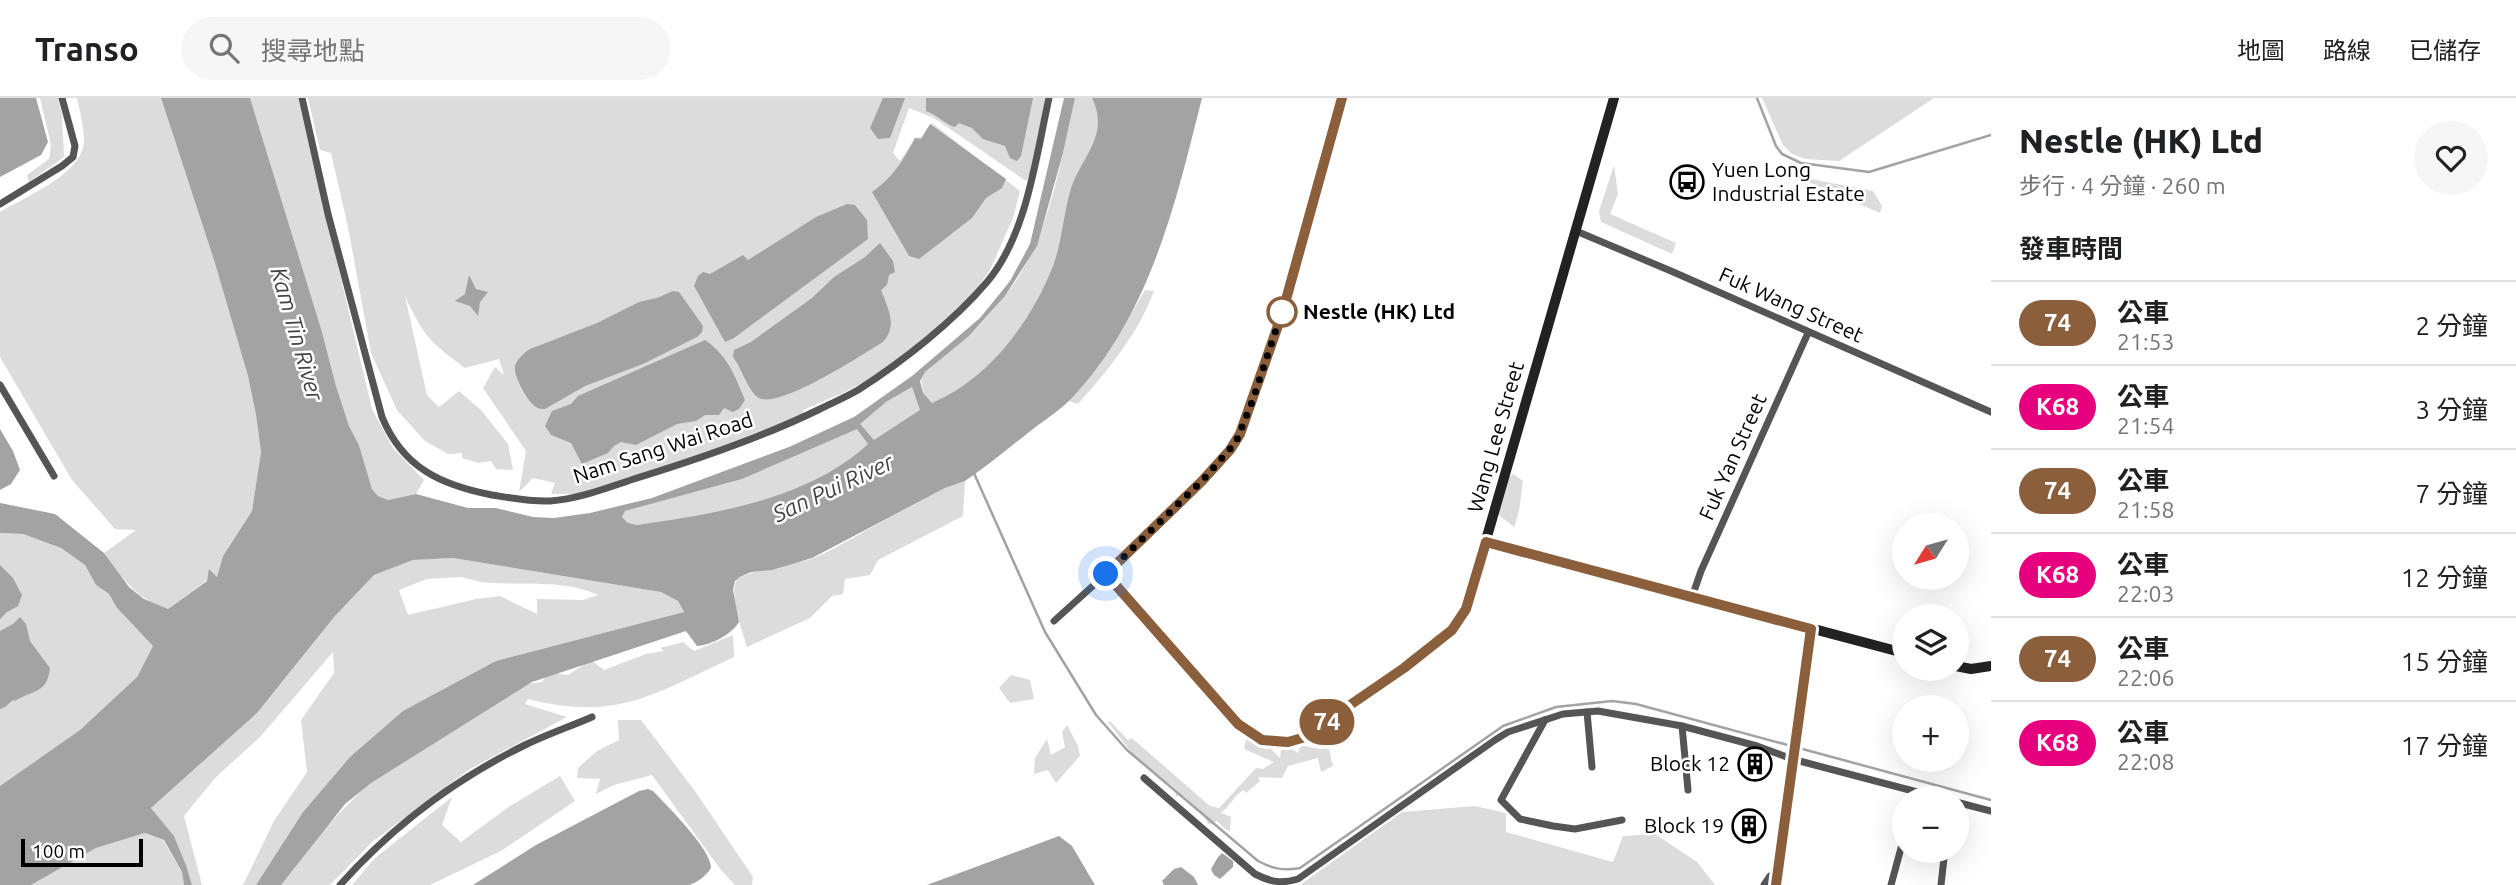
<!DOCTYPE html>
<html lang="zh-TW">
<meta charset="utf-8">
<style>
:root{--surface:#fff;--page:#f6f6f6;--text:#202124;--muted:#757577;--line:#e0e0e0}
body{margin:0;font-family:Ubuntu,"Noto Sans TC",sans-serif;background:var(--page);color:var(--text);height:100vh;display:flex;flex-direction:column;font-size:26px;white-space:nowrap}
*{box-sizing:border-box;margin:0}
p{font-size:23px;color:var(--muted)}
.icon{flex:none;width:38px;height:38px;fill:none;stroke:currentColor;stroke-width:2;stroke-linecap:round;stroke-linejoin:round}
.map{position:relative;flex:1;overflow:hidden}
.drawer{display:flex;flex-direction:column;background:var(--surface);width:525px}
.drawer>*{flex:none}
.badge{padding:0 14px;border-radius:23px;font-size:24px;line-height:46px}
.needle{width:46px;rotate:233deg}
.buttons{position:absolute;left:1892px;top:415px;display:grid;gap:14px}
.buttons a{display:grid;place-items:center;width:77px;height:77px;border-radius:50%;background:var(--surface);box-shadow:0 7px 28px #0002;font-size:35px}
.scale{position:absolute;left:21px;bottom:18px;width:122px;box-sizing:border-box;padding-left:7px;border:4px solid #000;border-top:0;font-size:19px;line-height:24px;white-space:nowrap;color:#000;-webkit-text-stroke:5px #fff;paint-order:stroke}
.you{position:absolute;width:35px;height:35px;margin:-18px;border:5px solid #fff;border-radius:50%;background:#1a73e8;box-shadow:0 0 0 10px #1a73e833}
.map>.badge{position:absolute;translate:-50% -50%;box-shadow:0 0 0 4px #fff}
h2{padding:0 28px;font-size:26px;line-height:63px}
.round{display:grid;place-items:center;flex:none;width:74px;height:74px;border-radius:37px;background:var(--page)}
.overview{display:flex;align-items:center;justify-content:space-between;height:119px;padding:0 28px}
h1{font-size:33px;font-weight:800;line-height:52px}
ul{padding:0;list-style:none}
li{display:flex;align-items:center;gap:21px;height:84px;padding:0 28px;border-top:2px solid var(--line)}
li div{flex:1}
li b{display:block;font-size:26px}
li em{font-style:normal}
li .badge{min-width:77px;font-weight:700;text-align:center}
header{display:flex;align-items:center;gap:42px;box-sizing:border-box;height:98px;padding:0 35px;background:var(--surface);border-bottom:2px solid var(--line)}
header strong{font-size:33px}
nav{display:flex;gap:38px;margin-inline-start:auto;font-size:24px}
.search{width:490px;height:63px;background:var(--page);display:flex;align-items:center;gap:18px;box-sizing:border-box;padding:0 24px;border-radius:38px;color:var(--muted);font-size:26px}
main{display:flex;flex:1;min-height:0}
.map>svg:first-child{display:block}
</style>
<header>
<strong>Transo</strong>
<div class="search"><svg class="icon" aria-label="search" viewBox="0 0 24 24"><circle cx="10" cy="10" r="6"/><path d="M15 15l6 6"/></svg>搜尋地點</div>
<nav><a>地圖</a><a>路線</a><a>已儲存</a></nav>
</header>
<main>
<div class="map">
<svg width="1991" height="787" viewBox="0 0 1991 787">
<rect width="100%" height="100%" fill="#fff"/>
<!-- green -->
<g fill="#dcdcdc" fill-rule="evenodd">
<path d="M40,0H58L62,17L64,59L29,84L27,77L49,61L51,47Z"/>
<path d="M77,0H161L214,162L248,278L256,317L261,354L252,413L223,458L217,480L210,472L207,482L168,511C137,502 122,480 104,455L136,432L115,431L72,382L0,259V114C25,99 83,76 84,43C84,29 80,13 77,0Z"/>
<path d="M250,0H298L372,311L393,350L424,382L416,396L388,402L378,398L372,391L359,347L349,328L336,288L322,234Z"/>
<path d="M308,0H1047L1032,74L1026,83L934,20L909,10L893,55L900,63L915,40L922,39L932,25L1020,93L1013,120L990,172L965,207L885,272L845,294L803,312L806,321L753,336L700,363L579,396H551L555,385L533,380L519,394L526,353L483,290L495,269L504,277L499,261L465,270C431,245 423,238 405,198L427,297L439,309L459,293L481,312L508,346L513,372L496,371L491,363L479,365L462,360V355L448,356L425,343L397,312L371,255L348,129L331,55L320,52Z"/>
<path d="M1075,0H1137L1030,276L786,407L637,427L628,425L622,419L625,413L742,381L857,330L869,346L874,342L859,326L886,304L912,289L916,299L932,305L923,296L921,279C933,261 954,252 970,237C981,226 992,213 1002,201C1048,149 1060,66 1075,0Z"/>
<path d="M1762,0H1934L1839,63L1806,61L1792,56L1783,47Z"/>
<path d="M1614,67L1618,96L1610,116L1676,145L1672,156L1601,124L1599,113Z"/>
<path d="M1806,80L1873,93L1882,108L1880,115L1806,83Z"/>
<path d="M1145,192L1154,193C1138,236 1108,272 1078,306L1069,303C1099,269 1122,232 1145,192Z"/>
<path d="M1513,376L1523,383C1520,402 1521,412 1514,429L1490,410L1498,389Z"/>
<path d="M965,383L963,418L878,462L870,477L845,481L843,496L832,498L810,520L747,549C743,536 728,493 737,482C743,474 794,465 808,462C826,456 843,445 860,436C888,420 917,405 945,390Z"/>
<path d="M0,435L23,436L61,450L85,467L96,487L109,496L117,510L153,548L137,579L80,632L0,688Z"/>
<path d="M453,460L661,494L678,503L684,514L496,563L350,659L303,714L256,787H243L274,723L307,674L301,622L334,575L333,554L260,639L215,680L184,718L202,787H192L186,767L174,738L151,710L257,615L335,518L374,477L413,462ZM460,479C471,481 482,485 493,485C528,487 566,482 598,497L583,502L537,501V516L500,498L476,501L408,517L399,492L427,481Z"/>
<path d="M733,537L734,559C656,595 617,624 528,601L525,606L567,619L470,671L372,744L330,787H276L306,749L378,676L518,587L542,584L548,574L568,577L591,562L604,572L646,556L664,553L660,550L683,544L694,553Z"/>
<path d="M1011,577L1030,582L1034,601L1010,605L999,590Z"/>
<path d="M618,622H641L695,693L753,779L752,787H735L721,772L652,677L614,687L596,696L600,681L577,680L578,670L597,653L619,642Z"/>
<path d="M1110,623L1128,642L1132,640L1210,708L1219,710L1256,670L1263,671L1274,664L1244,651L1246,641L1258,632L1264,651H1271L1280,660L1281,652L1289,649L1298,655L1301,647L1313,650L1340,634L1341,645L1333,646L1329,652L1333,668L1321,674L1318,660L1288,668L1282,680L1258,679L1260,683L1246,695L1243,692C1234,698 1230,708 1221,715L1231,719L1230,733L1226,732L1217,723L1209,727L1203,717L1184,698H1176V691L1137,662L1108,624Z"/>
<path d="M1067,627L1078,648L1080,658L1056,685L1048,672L1034,676L1035,660L1047,641L1051,657L1065,649L1062,634Z"/>
<path d="M560,678L575,703L501,753L430,787H352L375,760L452,699L442,727L461,744L510,708Z"/>
<path d="M1475,708L1506,715V734L1613,764L1623,738L1655,736L1697,764L1715,787H1300L1402,714Z"/>
<path d="M145,735L163,742L182,774L184,787H31L96,750Z"/>
</g>
<!-- water -->
<g fill="#a3a3a3" fill-rule="evenodd">
<path d="M0,0H36L48,44L41,57L0,79Z"/>
<path d="M161,0H250L322,234L336,288L349,328L359,347L372,391L378,398L388,402L416,396L468,410H496L533,419L554,420L590,415L652,400L789,349L854,319L912,278L980,220L1010,183L1030,146L1064,0H1075L1063,55L1037,148L1005,198L969,238L925,274L920,283L923,295L932,305C989,281 1031,224 1053,168C1062,144 1063,119 1070,94C1079,60 1111,39 1092,0H1202C1175,108 1150,217 1071,301C1060,312 1046,321 1033,331C1011,348 989,367 965,383L945,390L812,460L772,472L751,474L740,479L735,483L733,492L739,524C731,537 711,547 697,548L686,533L532,584L371,685L345,706L281,787H256L303,714L350,659L403,613L496,563L684,514L678,503L661,494L453,460L413,462L374,477L335,518L257,615L151,710L174,738L186,767L192,787H184L182,774L164,742L145,735L96,750L31,787H0V688L80,632L137,579L153,548L117,510L109,496L96,487L85,467L61,450L23,436L0,435V405L55,416L104,455L129,489L144,501L168,511L207,483L209,471L217,479L223,458L252,413L261,354L256,317L248,278L214,162ZM912,289L920,312L874,342L860,326L886,304ZM857,331L868,346C809,401 715,416 637,427L628,425L622,419L625,413L742,381Z"/>
<path d="M883,0H905L890,40L878,41L870,30Z"/>
<path d="M926,0H1033L1021,58L1017,63L1010,60L1005,48L983,41L972,30L959,25L955,29C948,28 937,17 926,13Z"/>
<path d="M930,26L1006,81L1002,90L986,100L972,120L919,161L909,158L872,94C893,79 903,63 915,40L921,41Z"/>
<path d="M847,106L855,107L867,122L868,141L734,240L725,244L694,188L698,178L703,174L710,176L743,157L748,162L816,119Z"/>
<path d="M880,145L893,163L895,174L889,177L887,187L881,192C888,211 898,227 883,244C863,256 780,311 759,300C749,295 741,269 733,259L734,252L751,244L812,200L834,179L865,159Z"/>
<path d="M469,177L476,191L488,194L480,204L478,218L470,208L455,203L465,196Z"/>
<path d="M673,193L679,194L703,228L702,234L697,239L643,266L585,288L545,311C542,311 539,311 536,309C528,304 513,278 515,268C517,261 524,255 530,251L597,225L639,204L657,200Z"/>
<path d="M705,242C728,258 734,276 745,302L739,311L733,314L724,310L719,317H705L696,323L677,326L636,347L621,344L614,348L608,355L582,366L571,345L551,337L545,328L552,313L571,306L578,298Z"/>
<path d="M0,331L13,353L20,372L11,386L0,392Z"/>
<path d="M0,467L13,480L22,497L18,508L7,514L0,521Z"/>
<path d="M20,519L26,526L30,543L50,570C47,596 34,591 15,603L13,602L5,609L0,611V533L13,526Z"/>
<path d="M648,691L653,693C667,708 712,752 711,770C706,778 698,784 689,787H473L536,747L639,693Z"/>
<path d="M1059,738L1072,748L1095,787H927Z"/>
<path d="M1222,755L1233,763V769L1220,781L1214,777L1211,771L1218,759Z"/>
<path d="M1181,769L1194,779L1198,787H1164L1162,783L1174,771Z"/>
</g>
<g fill="none" stroke-linecap="round" stroke-linejoin="round">
<!-- stream -->
<g stroke="#a3a3a3" stroke-width="2.5">
<path d="M1757,0L1776,48L1782,56L1801,65L1869,74L1991,37"/>
<path d="M973,373L1045,534L1096,617L1127,652L1258,763C1273,771 1284,773 1300,770L1503,628L1556,609L1612,603L1636,606L1991,702"/>
</g>
<!-- street -->
<g stroke="#555" stroke-width="7">
<path d="M302,0L328,116L382,319C403,370 441,387 492,397C511,400 531,404 550,403C580,401 609,389 637,380C699,361 761,340 820,311C832,305 846,299 858,292C902,264 953,224 987,184C1027,137 1036,58 1049,0"/>
<path d="M0,106L62,68L73,59L75,48L62,0"/>
<path d="M1576,133L1671,173L1991,314"/>
<path d="M0,287L54,378"/>
<path d="M1692,499L1701,473L1808,235"/>
<path d="M1054,523L1106,476"/>
<path d="M1587,614L1592,669"/>
<path d="M1545,622L1501,702L1520,721L1553,728L1575,731L1622,722"/>
<path d="M1682,628L1688,692"/>
<path d="M1144,680L1255,776C1271,784 1281,786 1298,781L1495,642L1508,634L1563,616L1598,613L1682,628L1757,648L1792,661L1940,700"/>
<path d="M1956,704L1991,713"/>
<path d="M1938,752L1944,760L1941,787"/>
<path d="M340,787C391,730 454,682 523,648C545,637 569,629 592,619"/>
<path d="M1764,787L1770,778L1777,775"/>
<path d="M1776,787L1811,531"/>
<path d="M1891,787L1904,739"/>
</g>
<!-- secondary -->
<g stroke="#222" stroke-width="10">
<path d="M1341,0L1281,216L1252,304L1236,344L1202,383L1106,476L1238,626C1261,643 1274,649 1302,640L1404,570L1452,532L1466,511L1614,0"/>
<path d="M1486,444L1904,555"/>
<path d="M1956,568L1971,571L1991,568"/>
</g>
</g>
<g fill="none" stroke-linecap="round" stroke-linejoin="round">
<defs>
<path id="line" d="M1342,0L1282,216L1240,336L1230,352L1202,383L1106,476L1238,626L1262,642L1288,644L1302,640L1404,570L1452,532L1466,511L1486,444L1811,531L1776,787"/>
</defs>
<!-- line casing -->
<use href="#line" stroke="#fff" stroke-width="16"/>
<!-- line -->
<use href="#line" stroke="#8b5e3c" stroke-width="10"/>
<!-- walk -->
<path stroke="#000" stroke-width="7" stroke-dasharray="0 12.6" d="M1106,476L1202,383L1236,344L1252,304L1282,214"/>
</g>
<!-- icons -->
<defs>
<symbol id="bus-ring" viewBox="-11 -11 22 22"><circle r="9.5" fill="#fff" stroke="#000" stroke-width="1.5"/><path d="M-5-6H5V4H4V6H2V4H-2V6H-4V4H-5ZM-3.5-4V0h7V-4ZM-3.5 1.2v1.5H-2V1.2ZM2 1.2v1.5H3.5V1.2Z" fill="#000"/></symbol>
<symbol id="building-ring" viewBox="-11 -11 22 22"><circle r="9.5" fill="#fff" stroke="#000" stroke-width="1.5"/><path d="M-4-6H4V6H1V3H-1V6H-4ZM-2.5-4.3h1.7v1.8h-1.7ZM.8-4.3h1.7v1.8H.8ZM-2.5-1h1.7V.8h-1.7ZM.8-1h1.7V.8H.8Z" fill="#000"/></symbol>
</defs>
<g fill-rule="evenodd">
<use href="#bus-ring" x="1668" y="65" width="38" height="38"/>
<use href="#building-ring" x="1736" y="647" width="38" height="38"/>
<use href="#building-ring" x="1730" y="709" width="38" height="38"/>
</g>
<!-- markers -->
<circle fill="#fff" stroke="#8b5e3c" stroke-width="3.5" cx="1282" cy="214" r="14"/>
<g text-anchor="middle" stroke-width="5" stroke-linejoin="round" paint-order="stroke">
<!-- poi labels -->
<g font-size="21" fill="#000" stroke="#fff" text-anchor="end">
<text x="1712" y="79" text-anchor="start">Yuen Long<tspan x="1712" dy="24">Industrial Estate</tspan></text>
<text x="1730" y="673">Block 12</text>
<text x="1724" y="735">Block 19</text>
</g>
<!-- street labels -->
<g font-size="21" fill="#000" stroke="#fff">
<text transform="translate(1791 207) rotate(24)" y="7">Fuk Wang Street</text>
<text transform="translate(1496 339) rotate(-74)" y="7">Wang Lee Street</text>
<text transform="translate(663 350) rotate(-18)" y="7">Nam Sang Wai Road</text>
<text transform="translate(1733 359) rotate(-66)" y="7">Fuk Yan Street</text>
</g>
<!-- stop labels -->
<g font-size="21" font-weight="bold" fill="#000" stroke="#fff" text-anchor="start">
<text x="1303" y="221">Nestle (HK) Ltd</text>
</g>
<!-- water labels -->
<g font-size="23" font-style="italic" fill="#444" stroke="#fff">
<text transform="translate(297 236) rotate(74)" y="8">Kam Tin River</text>
<text transform="translate(833 390) rotate(-25)" y="8">San Pui River</text>
</g>
</g>
</svg>
<div class="buttons">
<a><svg class="needle" viewBox="-14 -14 28 28"><path d="M0-13l5 13h-10z" fill="#e53935"/><path d="M0 13l5-13h-10z" fill="#757577"/></svg></a>
<a><svg class="icon" aria-label="layers" viewBox="0 0 24 24"><path d="M12 4l9 5-9 5-9-5zM3 14l9 5 9-5"/></svg></a>
<a>+</a>
<a>−</a>
</div>
<div class="scale">100 m</div>
<div class="you" style="left:1106px;top:476px"></div>
<b class="badge" style="left:1327px;top:624px;background:#8b5e3c;color:#fff">74</b>
</div>
<section class="drawer">
<div class="overview"><div><h1>Nestle (HK) Ltd</h1><p>步行 · 4 分鐘 · 260 m</p></div><a class="round"><svg class="icon" aria-label="heart" viewBox="0 0 24 24"><path d="M12 20l-8-8c-3-5 5-10 8-4 3-6 11-1 8 4z"/></svg></a></div>
<h2>發車時間</h2>
<ul>
<li><span class="badge" style="background:#8b5e3c;color:#fff">74</span><div><b>公車</b><p>21:53</p></div><em>2 分鐘</em></li>
<li><span class="badge" style="background:#e6007e;color:#fff">K68</span><div><b>公車</b><p>21:54</p></div><em>3 分鐘</em></li>
<li><span class="badge" style="background:#8b5e3c;color:#fff">74</span><div><b>公車</b><p>21:58</p></div><em>7 分鐘</em></li>
<li><span class="badge" style="background:#e6007e;color:#fff">K68</span><div><b>公車</b><p>22:03</p></div><em>12 分鐘</em></li>
<li><span class="badge" style="background:#8b5e3c;color:#fff">74</span><div><b>公車</b><p>22:06</p></div><em>15 分鐘</em></li>
<li><span class="badge" style="background:#e6007e;color:#fff">K68</span><div><b>公車</b><p>22:08</p></div><em>17 分鐘</em></li>
</ul>
</section>
</main>
